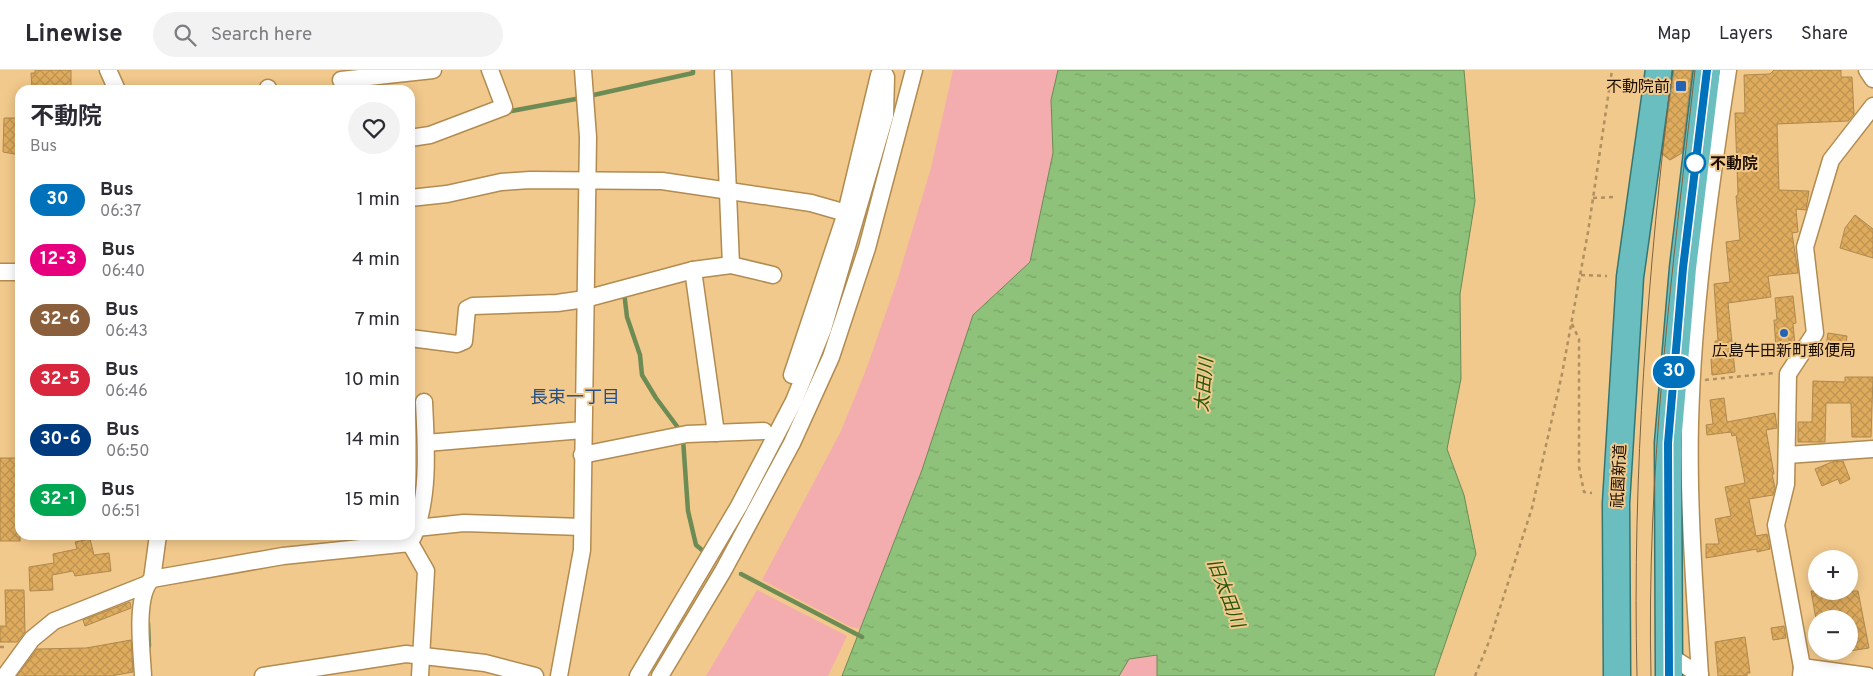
<!DOCTYPE html>
<meta charset="utf-8">
<style>
:root{--surface:#fff;--page:#f2f2f3;--text:#2b2b33;--muted:#7c7c81;--line:#e1e1e2}
body{margin:0;font-family:Overpass,"Noto Sans JP",sans-serif;background:var(--page);color:var(--text);height:100vh;display:flex;flex-direction:column;font-size:19px;white-space:nowrap}
*{box-sizing:border-box;margin:0}
p{font-size:16px;color:var(--muted)}
.icon{flex:none;width:28px;height:28px;fill:none;stroke:currentColor;stroke-width:2;stroke-linecap:round;stroke-linejoin:round}
.map{position:relative;flex:1;overflow:hidden}
.drawer{position:absolute;left:15px;top:15px;width:400px;height:455px;display:flex;flex-direction:column;background:var(--surface);border-radius:15px;box-shadow:0 2px 12px #0003}
.drawer>*{flex:none}
.badge{padding:0 10px;border-radius:16px;font-size:18px;line-height:32px}
.controls{position:absolute;left:1808px;top:480px;display:grid;gap:10px}
.controls a{display:grid;place-items:center;width:50px;height:50px;border-radius:50%;background:var(--surface);box-shadow:0 2px 12px #0003;font-size:25px}
.map>.badge{position:absolute;translate:-50% -50%;box-shadow:0 0 0 2px #fff}
.round{display:grid;place-items:center;flex:none;width:52px;height:52px;border-radius:26px;background:var(--page)}
.headline{display:flex;align-items:center;justify-content:space-between;height:85px;padding:0 15px}
h1{font-size:24px;font-weight:700;line-height:38px}
ul{padding:0;list-style:none}
li{display:flex;align-items:center;gap:15px;height:60px;padding:0 15px}
li div{flex:1}
li b{display:block;font-size:19px}
li em{font-style:normal}
li .badge{min-width:55px;font-weight:700;text-align:center}
header{display:flex;align-items:center;gap:30px;box-sizing:border-box;height:70px;padding:0 25px;background:var(--surface);border-bottom:1px solid var(--line)}
header strong{font-size:24px}
nav{display:flex;gap:28px;margin-inline-start:auto;font-size:18px}
.search{width:350px;height:45px;background:var(--page);display:flex;align-items:center;gap:12px;box-sizing:border-box;padding:0 18px;border-radius:28px;color:var(--muted);font-size:19px}
.map>svg:first-child{display:block}
</style>
<header>
<strong>Linewise</strong>
<div class="search"><svg class="icon" aria-label="search" viewBox="0 0 24 24"><circle cx="10" cy="10" r="6"/><path d="M15 15l6 6"/></svg>Search here</div>
<nav><a>Map</a><a>Layers</a><a>Share</a></nav>
</header>
<div class="map">
<svg width="1873" height="606" viewBox="0 0 1873 606">
<defs>
<pattern id="water-ripples" width="26" height="14" patternUnits="userSpaceOnUse" patternTransform="scale(1.25)"><rect width="26" height="14" fill="#8ec179"/><path d="M2 4q2-2 4 0t4 0M15 11q2-2 4 0t4 0" fill="none" stroke="#7aa567"/></pattern>
<pattern id="building-cross-hatch" width="8" height="8" patternUnits="userSpaceOnUse" patternTransform="scale(1.25)"><rect width="8" height="8" fill="#dfac5e"/><path d="M0 0l8 8M0 8l8-8" fill="none" stroke="#bf9350"/></pattern>
</defs>
<rect width="100%" height="100%" fill="#f2c98c"/>
<!-- grass -->
<g fill="#f3adaf">
<path d="M953,0H1058L1051,30L1053,83L1030,192L973,245L922,400L860,559L851,557L762,510L841,361L867,297L897,211L931,98Z"/>
<path d="M757,520L847,566L828,606H706Z"/>
<path d="M1157,585V606H1119L1129,589Z"/>
</g>
<!-- water -->
<path fill="url(#water-ripples)" stroke="#6c8b55" d="M1058,0H1464L1475,131L1460,224L1461,309L1447,379L1464,425L1476,484L1434,606H1157V585L1129,589L1119,606H842L922,400L973,245L1030,192L1053,83L1051,30Z"/>
<g fill="none" stroke-linecap="round" stroke-linejoin="round">
<!-- stream -->
<g stroke="#6c8b55" stroke-width="4.5">
<path d="M589,26L693,3V0"/>
<path d="M506,42L581,28"/>
<path d="M624,222L627,247L640,285L642,305L656,328L679,359"/>
<path d="M683,369L688,441L696,475L702,480"/>
<path d="M741,504L862,567"/>
<path d="M148,553L149,576"/>
</g>
</g>
<!-- building -->
<g fill="url(#building-cross-hatch)" stroke="#ae884d">
<path d="M35,0H71V20H32L31,3H35Z"/>
<path d="M1674,0H1692L1682,83L1670,90L1662,84Z"/>
<path d="M1774,0H1841V7H1852L1854,44L1848,51L1777,54L1779,120L1809,121L1806,140L1796,139L1798,162L1792,163L1798,203L1768,206L1771,227L1728,233L1735,302L1712,305L1711,289L1717,288L1715,271H1718L1714,214L1730,212L1726,172L1740,170L1736,126L1738,125L1735,43H1745L1744,5L1770,4Z"/>
<path d="M4,48H20V85L3,82Z"/>
<path d="M1855,145L1873,159V188L1840,178L1845,158Z"/>
<path d="M1793,226L1796,253L1793,254L1795,275L1776,278L1774,250H1777L1775,228Z"/>
<path d="M1828,263L1847,266L1845,279L1826,276Z"/>
<path d="M1845,307H1873L1871,367H1852L1851,333H1826L1825,372H1798V352H1812L1813,311L1845,312Z"/>
<path d="M1724,328L1727,352L1775,343L1777,358L1766,360L1774,404H1772L1775,418L1773,425L1749,429L1756,466L1767,464L1770,479L1757,482V479L1706,488V474H1719L1715,449L1731,446L1725,417L1745,413L1736,365L1732,366L1731,362L1707,365L1706,355L1713,354L1710,330Z"/>
<rect x="0" y="388" width="20" height="83"/>
<path d="M1843,391L1850,409L1840,414L1838,409L1822,416L1815,399L1832,392Z"/>
<path d="M90,469L94,485L109,483L111,501L75,506L73,501L52,505L53,520L30,521L29,497L54,493L53,484L77,479L75,472Z"/>
<path d="M5,520H24L25,562L17,572H0V556H6Z"/>
<path d="M1811,521H1858L1869,578L1849,581V549H1816Z"/>
<path d="M130,532L131,538L85,556L83,550Z"/>
<path d="M1784,556L1786,568L1773,570L1771,558Z"/>
<path d="M1745,567L1750,603H1747V606H1718L1715,572Z"/>
<path d="M131,570L133,602L111,606H17L37,579L86,578Z"/>
</g>
<g fill="none" stroke-linecap="round" stroke-linejoin="round">
<defs>
<g id="minor">
<path d="M108,0L117,20"/>
<path d="M1867,0L1873,9"/>
<path d="M723,3L731,195"/>
<path d="M341,10L433,0"/>
<path d="M268,18L269,20"/>
<path d="M410,68L430,65L504,37L490,0"/>
<path d="M410,128L447,124L501,112L530,110L662,111L811,133L846,143"/>
<path d="M693,200L716,363"/>
<path d="M0,202H20"/>
<path d="M410,268L457,274L464,271L467,239L473,236L557,233L585,229L693,200L731,195L773,205"/>
<path d="M792,305L846,143L879,5"/>
<path d="M426,373L583,360"/>
<path d="M582,385L687,364L764,361"/>
<path d="M1787,385L1873,379"/>
<path d="M416,458L464,453L582,457"/>
<path d="M413,467C430,427 426,375 424,332"/>
<path d="M152,509L283,486L410,473L426,501L420,606"/>
<path d="M1668,585L1700,605"/>
<path d="M1802,597L1868,606"/>
<path d="M5,606L32,569L54,551L145,515"/>
<path d="M143,606C142,582 134,525 152,509L158,465"/>
<path d="M263,606L406,584L485,593L535,606"/>
<path d="M559,606L582,480L588,67L583,0"/>
<path d="M638,606L739,436L794,331L823,259L885,46L886,7L882,0"/>
<path d="M660,606L723,501L792,373L831,287L867,178L914,0"/>
<path d="M1700,606C1695,522 1688,438 1690,353C1693,235 1710,117 1728,0"/>
<path d="M1801,606L1802,597L1776,455L1786,414L1788,304L1815,263L1805,177L1831,90L1873,36"/>
</g>
<g id="trunk">
<path d="M1617,606L1616,433L1630,207L1659,0"/>
<path d="M1669,606L1668,373L1683,198L1707,0"/>
</g>
</defs>
<!-- minor casing -->
<use href="#minor" stroke="#b28b50" stroke-width="19"/>
<!-- trunk casing -->
<use href="#trunk" stroke="#367672" stroke-width="29"/>
<!-- path -->
<g stroke="#b08f61" stroke-width="2.5" stroke-dasharray="4 4" stroke-linecap="butt">
<path d="M1593,128L1615,127"/>
<path d="M1581,205L1607,206"/>
<path d="M1572,254L1579,269V397L1584,422L1592,423"/>
<path d="M1705,310L1774,303"/>
<path d="M0,577H8"/>
<path d="M1475,606L1490,569L1532,438L1562,304L1588,162L1612,0"/>
</g>
<!-- minor -->
<use href="#minor" stroke="#fff" stroke-width="16"/>
<!-- trunk -->
<use href="#trunk" stroke="#6abec0" stroke-width="26"/>
<!-- tram -->
<g stroke="#7d6340" stroke-width="1">
<path d="M1637,606C1632,405 1648,199 1672,0"/>
<path d="M1651,606C1646,402 1672,203 1695,0"/>
</g>
</g>
<g fill="none" stroke-linecap="round" stroke-linejoin="round">
<defs>
<path id="line" d="M1669,606L1668,373L1683,198L1707,0"/>
</defs>
<!-- line casing -->
<use href="#line" stroke="#fff" stroke-width="11"/>
<!-- line -->
<use href="#line" stroke="#0072bc" stroke-width="8"/>
</g>
<!-- markers -->
<g fill="#2563b4" stroke="#f2c98c" stroke-width="2">
<rect x="1675" y="10" width="12" height="12" rx="2.5"/>
<circle cx="1784" cy="263" r="5"/>
</g>
<circle fill="#fff" stroke="#0072bc" stroke-width="2.5" cx="1695" cy="93" r="10"/>
<g text-anchor="middle" stroke-width="4" stroke-linejoin="round" paint-order="stroke">
<!-- poi labels -->
<g font-size="16" fill="#1b0d00" stroke="#f2c98c" text-anchor="end">
<text x="1670" y="22">不動院前</text>
<text x="1784" y="286" text-anchor="middle">広島牛田新町郵便局</text>
</g>
<!-- stop labels -->
<g font-size="16" font-weight="bold" fill="#1b0d00" stroke="#f2c98c" text-anchor="start">
<text x="1710" y="99">不動院</text>
</g>
<!-- street labels -->
<g font-size="16" fill="#1b0d00" stroke="#f2c98c">
<text transform="translate(1618 406) rotate(-87)" y="6">祇園新道</text>
</g>
<!-- water labels -->
<g font-size="18" font-style="italic" fill="#28570c" stroke="#f2c98c">
<text transform="translate(1204 315) rotate(-85)" y="6">太田川</text>
<text transform="translate(1226 523) rotate(69)" y="6">旧太田川</text>
</g>
<!-- neighbourhood labels -->
<g font-size="18" fill="#274f84" stroke="#f2c98c">
<text x="575" y="333">長束一丁目</text>
</g>
</g>
</svg>
<div class="controls">
<a>+</a>
<a>−</a>
</div>
<b class="badge" style="left:1674px;top:302px;background:#0072bc;color:#fff">30</b>
<section class="drawer">
<div class="headline"><div><h1>不動院</h1><p>Bus</p></div><a class="round"><svg class="icon" aria-label="heart" viewBox="0 0 24 24"><path d="M12 20l-8-8c-3-5 5-10 8-4 3-6 11-1 8 4z"/></svg></a></div>
<ul>
<li><span class="badge" style="background:#0072bc;color:#fff">30</span><div><b>Bus</b><p>06:37</p></div><em>1 min</em></li>
<li><span class="badge" style="background:#e6007e;color:#fff">12-3</span><div><b>Bus</b><p>06:40</p></div><em>4 min</em></li>
<li><span class="badge" style="background:#8b5e3c;color:#fff">32-6</span><div><b>Bus</b><p>06:43</p></div><em>7 min</em></li>
<li><span class="badge" style="background:#d7263d;color:#fff">32-5</span><div><b>Bus</b><p>06:46</p></div><em>10 min</em></li>
<li><span class="badge" style="background:#003b80;color:#fff">30-6</span><div><b>Bus</b><p>06:50</p></div><em>14 min</em></li>
<li><span class="badge" style="background:#00a651;color:#fff">32-1</span><div><b>Bus</b><p>06:51</p></div><em>15 min</em></li>
</ul>
</section>
</div>
